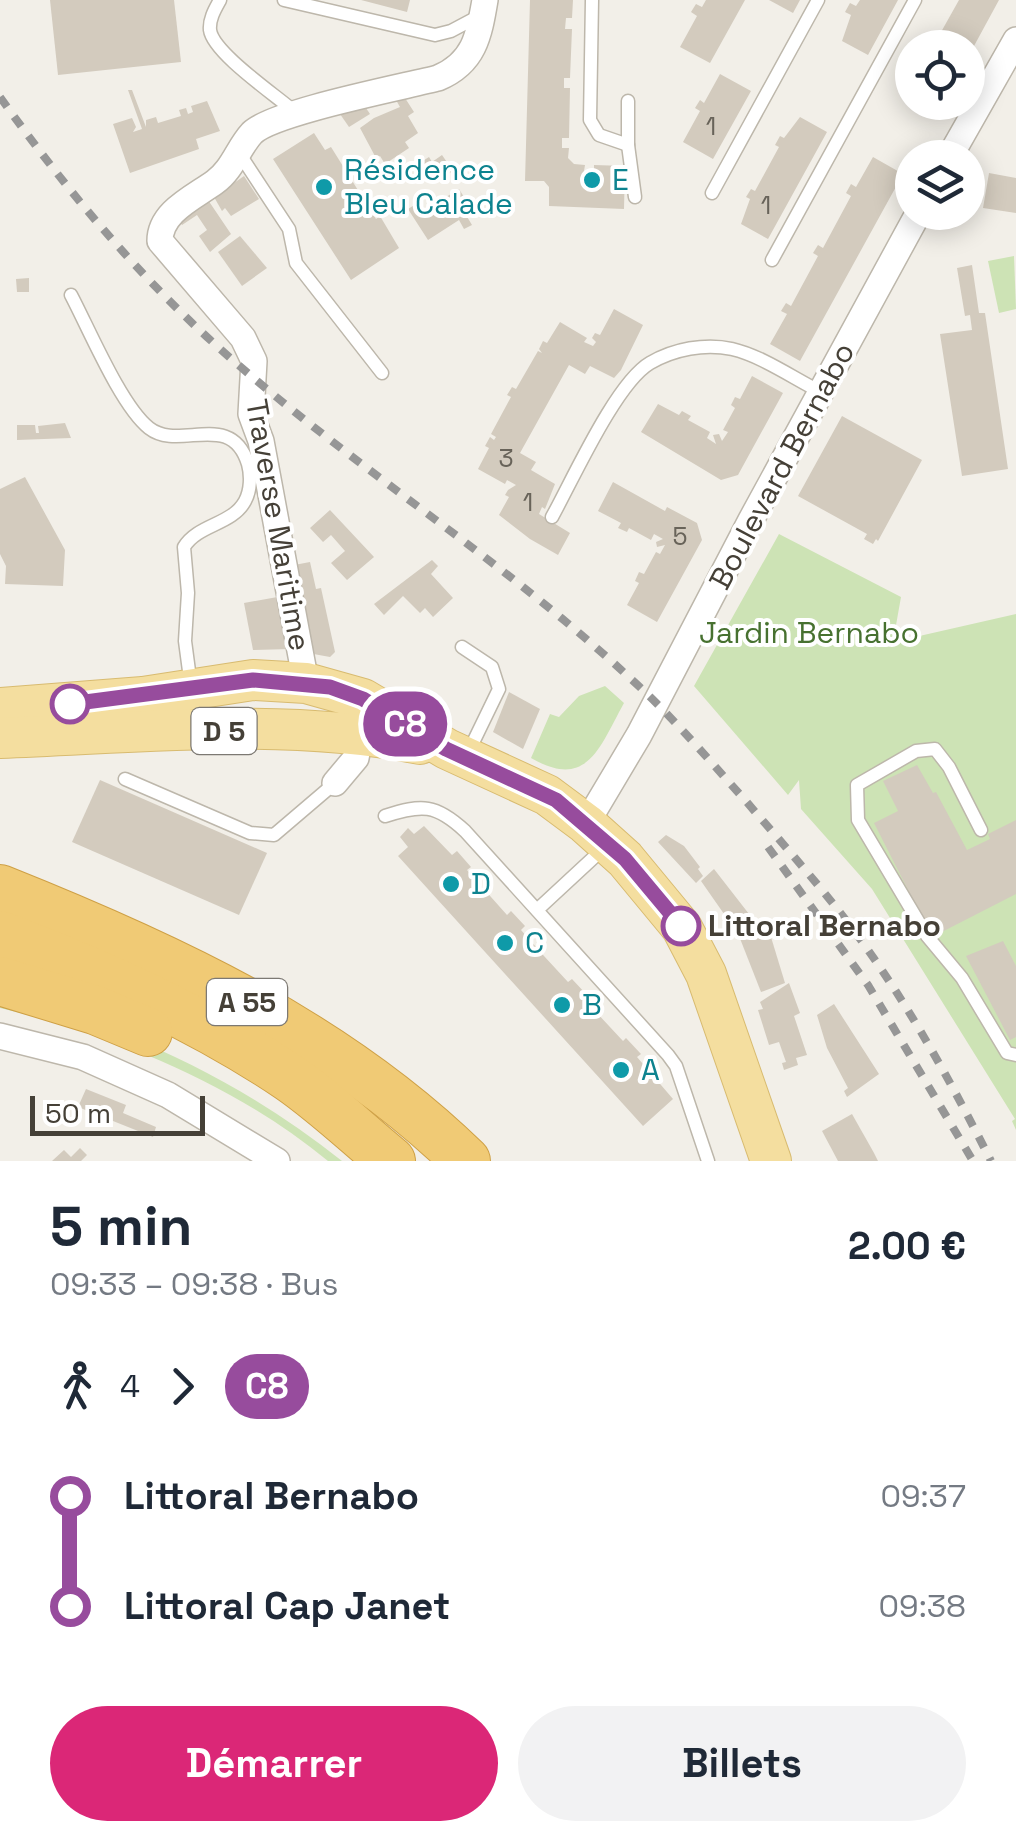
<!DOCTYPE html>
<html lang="fr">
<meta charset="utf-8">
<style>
:root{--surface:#fff;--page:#f2f2f3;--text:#1f2937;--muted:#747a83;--accent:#db2777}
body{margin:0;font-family:"Space Grotesk",sans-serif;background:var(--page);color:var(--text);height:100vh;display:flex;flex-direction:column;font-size:38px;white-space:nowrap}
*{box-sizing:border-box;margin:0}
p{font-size:32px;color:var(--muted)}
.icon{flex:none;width:55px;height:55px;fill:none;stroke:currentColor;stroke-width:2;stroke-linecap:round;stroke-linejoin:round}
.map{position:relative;height:1161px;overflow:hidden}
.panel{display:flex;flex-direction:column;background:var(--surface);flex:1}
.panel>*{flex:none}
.badge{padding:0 20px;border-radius:32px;font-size:35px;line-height:65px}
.controls{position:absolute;left:895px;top:30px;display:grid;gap:20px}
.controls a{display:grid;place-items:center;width:90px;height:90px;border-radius:50%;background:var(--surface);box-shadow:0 5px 25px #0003;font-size:50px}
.scale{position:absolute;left:30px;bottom:25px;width:175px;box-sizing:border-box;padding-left:10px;border:5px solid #454037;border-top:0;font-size:28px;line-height:35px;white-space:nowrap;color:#454037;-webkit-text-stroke:8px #fff;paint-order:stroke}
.map>.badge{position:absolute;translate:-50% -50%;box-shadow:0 0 0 5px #fff}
.legs{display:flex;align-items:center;gap:15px;height:110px;padding:0 50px;font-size:32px}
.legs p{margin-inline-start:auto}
.overview{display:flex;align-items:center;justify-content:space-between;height:170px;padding:0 50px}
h1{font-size:55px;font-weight:700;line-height:75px}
.button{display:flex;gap:20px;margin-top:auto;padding:20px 50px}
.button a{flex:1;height:115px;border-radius:60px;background:var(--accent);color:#fff;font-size:40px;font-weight:700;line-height:115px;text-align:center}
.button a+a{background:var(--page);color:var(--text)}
ul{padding:0 50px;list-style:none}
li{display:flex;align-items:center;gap:35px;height:110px;font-size:38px}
li i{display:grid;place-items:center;width:15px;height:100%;margin:0 12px;background:currentColor}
li i::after{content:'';width:25px;height:25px;margin:-12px;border:8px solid;border-radius:50%;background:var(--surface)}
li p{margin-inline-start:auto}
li:first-child i{background:linear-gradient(#0000 50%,currentColor 0)}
li:last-child i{background:linear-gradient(currentColor 50%,#0000 0)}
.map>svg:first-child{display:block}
</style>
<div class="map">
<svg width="1016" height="1161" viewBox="0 0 1016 1161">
<rect width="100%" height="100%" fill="#f2efe8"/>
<!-- green -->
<g fill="#cde3b5">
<path d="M1014,256L1016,309L999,313L988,261Z"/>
<path d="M779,534L901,597L893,642L1016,614V1130L1012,1121L1015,1119L872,889L801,809L799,780L788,795L694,686Z"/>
<path d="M605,686L624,703C600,746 588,791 531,758L550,714L559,717L579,696Z"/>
<path d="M0,995C41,1008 84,1019 124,1035C203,1066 275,1108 342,1161H328C234,1084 117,1036 0,1008Z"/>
</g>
<!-- building -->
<g fill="#d3cbbe">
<path d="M50,0H174L181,62L58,75Z"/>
<path d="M361,0H410L407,12Z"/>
<path d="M530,0H573L572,18H566L565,29H572L570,78H564V88H570L569,138H562V148H569L568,158L574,164L585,165L584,171L594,172V165L625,166L624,209L549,206V187L544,181H525Z"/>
<path d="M706,0H745L710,63L680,47L697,16L691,12L696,4L702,7Z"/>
<path d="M769,0H800L793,13Z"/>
<path d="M860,0H898L868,55L842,41L851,15L845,12L850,3L856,6Z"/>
<path d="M959,0H999L968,57V48H926L931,39L936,41Z"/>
<path d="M720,74L751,91L713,159L683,142L700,111L695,108L700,100L704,103Z"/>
<path d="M128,90H132L146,127V120L156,117L158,123L181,116L179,110L186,108L188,114L193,112L191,106L207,101L220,131L196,139L199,149L130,173L113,124L132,118L136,127L133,132L142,129Z"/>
<path d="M405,98L414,112L408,116L418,133L405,142L409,148L385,164L380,156L376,158L360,128L374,118L400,107L396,100Z"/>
<path d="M366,108L370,114L349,127L340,114Z"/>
<path d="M800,117L827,132L768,239L741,224L750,199L746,197L751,189L755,191L779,147L775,145L780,136L784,138Z"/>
<path d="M314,133L325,150L331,147L376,219L380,216L399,248L351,280L273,159Z"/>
<path d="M442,155L453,171L447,175L441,166L426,176L418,164L429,157L432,162Z"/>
<path d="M873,157L903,174L800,361L770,344L787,314L781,311L786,303L791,306L818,256L813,253L818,245L823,248L851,196L846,193L851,184L856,187Z"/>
<path d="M989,173L1016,178V213L983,208Z"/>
<path d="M244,176L259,199L231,216L225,208L222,211L214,197Z"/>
<path d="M459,189L472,210L466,215L472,225L464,229L459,220L428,240L408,209L416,204L422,212Z"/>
<path d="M208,200L231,234L210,252L199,236L207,230L197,215L182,225L178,219Z"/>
<path d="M240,236L267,268L242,286L218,252Z"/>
<path d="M972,265L979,313H985L1008,469L962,476L940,334L972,330L970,315L965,316L957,268Z"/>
<path d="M29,278V292H17L16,279Z"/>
<path d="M614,309L643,325L621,370L614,378L590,366L585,374L569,365L520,453L536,462L531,470L555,484L545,509L542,507L539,514L570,533L558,555L530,539L499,515L509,497L505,495L508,490L516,485L507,480L505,484L478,469L489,448L485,446L490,437L494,440L496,437L491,434L511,397L507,395L512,387L516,389L538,351L542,353L539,349L543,341L547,343L560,322L587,338L584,342L593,346L596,342L592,338L595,333L600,335Z"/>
<path d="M752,376L783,393L738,475L721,480L641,432L658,404L679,415L682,411L691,416L688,420L710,432L707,438L716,444L713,435L719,434L722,441L728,432L723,430L735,408L731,405L735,397L740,399Z"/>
<path d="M842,416L922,460L878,541L876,539L873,544L864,539L867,534L798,496Z"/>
<path d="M65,423L71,438L17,440V425H35L36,433H39L38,426Z"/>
<path d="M25,477L65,550L63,586L5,584L6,566L0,554V489Z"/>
<path d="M613,482L665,511L667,507L697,523L702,540L657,622L627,605L639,583L635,581L639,572L644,574L656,552L660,554L665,545L657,547L656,542L663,539L654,534L651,540L629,528L627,532L618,528L621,523L598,511Z"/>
<path d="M330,510L374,557L347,580L331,563L345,551L331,535L323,542L310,528Z"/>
<path d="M432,560L438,566L431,574L453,598L433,617L425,608L420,613L403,596L384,615L374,604Z"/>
<path d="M310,562L316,589L321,588L335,652L330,657L308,653L289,566Z"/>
<path d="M283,596L291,649L253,650L244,603Z"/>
<path d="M509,692L540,709L523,749L493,732Z"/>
<path d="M917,765L933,793L936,792L967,850L990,839L988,834L1016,820V894L932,937L874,823L898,811L883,781Z"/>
<path d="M100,780L267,853L239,915L72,842Z"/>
<path d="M424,826L452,855L457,851L471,867L467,870L507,915L511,911L525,926L521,930L544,956L568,982L572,979L586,994L582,997L623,1041L626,1038L641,1054L637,1057L673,1099L643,1126L398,856L408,847L400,837L408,828L414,834Z"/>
<path d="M666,835L684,846L700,867L698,869L703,876L696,883L658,842Z"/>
<path d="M714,869L756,923L751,928L742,916L731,924L701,881Z"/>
<path d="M767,924L785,983L761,992L739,936Z"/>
<path d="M1003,941L1016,966V1037L1010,1040L966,956Z"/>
<path d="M789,983L800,1013L794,1016L807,1055L796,1058L798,1065L784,1070L782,1063L786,1062L779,1042L769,1045L758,1010L763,1009L760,1002Z"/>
<path d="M834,1004L879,1074L847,1097L844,1091L848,1088L827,1048L817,1015Z"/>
<path d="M86,1089L126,1105L123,1113L156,1127L153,1137L78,1107Z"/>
<path d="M852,1114L874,1153L878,1161H838L822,1131Z"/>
<path d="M80,1148L87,1155L81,1161H52L64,1150L71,1157Z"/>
</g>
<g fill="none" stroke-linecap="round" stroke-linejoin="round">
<defs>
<g id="lane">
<path d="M220,0C215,9 209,19 210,30C213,53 277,96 296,113"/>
<path d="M284,0L435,35L451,31L483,14"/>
<path d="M592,0L590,120L599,135L628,145"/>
<path d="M628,101V145L635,197"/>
<path d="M239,153L289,229L296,263L382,373"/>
<path d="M712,193L818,0"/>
<path d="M772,260L915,0"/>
<path d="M71,295C89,329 121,406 149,428C179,452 231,409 248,464C251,475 251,490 245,501C232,525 198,524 184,547L188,593L185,641L191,686"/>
<path d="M552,517C573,479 616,383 650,363C674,349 705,343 732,349C762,356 793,378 821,392"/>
<path d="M462,647L492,667L499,689L467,755"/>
<path d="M125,779L250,833L274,835L335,783"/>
<path d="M385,816C422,804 436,804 465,831L668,1055L676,1066L708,1161"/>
<path d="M981,830L949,767L935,749L916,751L857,785L858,820L927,936L962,978L1007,1053L1016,1055"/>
<path d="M537,910L605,847"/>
</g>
<g id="street">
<path d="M949,158L1016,40"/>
<path d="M306,683L261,441L251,414L254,361L243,338L160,241C160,212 193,198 215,182C233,169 238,148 252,133C273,112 403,87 438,78C474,63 479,36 485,0"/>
<path d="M335,783L356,758L361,732"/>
<path d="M586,824L639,735L751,520L919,212"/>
<path d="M0,1036L83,1057L168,1095L277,1161"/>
</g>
<g id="primary">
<path d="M0,708L143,697L253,680L306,683L363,699L447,749L547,795L586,824L625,859L682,928L706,974L771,1161"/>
<path d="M0,738C139,733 282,717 420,744"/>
</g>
<g id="highway">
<path d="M0,889C168,956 335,1033 466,1161"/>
<path d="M0,935C100,973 201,1018 290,1078C326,1103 357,1133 391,1161"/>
<path d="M0,981L95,1010L148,1032"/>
</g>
</defs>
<!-- lane casing -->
<use href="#lane" stroke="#bdb7ab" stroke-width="15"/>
<!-- street casing -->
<use href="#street" stroke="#bdb7ab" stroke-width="28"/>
<!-- primary casing -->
<use href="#primary" stroke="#d8bb70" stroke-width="42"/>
<!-- highway casing -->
<use href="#highway" stroke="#cea046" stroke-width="50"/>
<!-- lane -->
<use href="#lane" stroke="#fff" stroke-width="12"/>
<!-- street -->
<use href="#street" stroke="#fff" stroke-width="25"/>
<!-- primary -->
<use href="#primary" stroke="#f4de9f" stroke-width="40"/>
<!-- highway -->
<use href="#highway" stroke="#f0ca75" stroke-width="48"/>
<!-- rail -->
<g stroke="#969696" stroke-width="8" stroke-dasharray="12 12" stroke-linecap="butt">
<path d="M0,97C62,184 129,265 207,337C341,460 498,555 631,679C672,716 708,759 745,800C781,842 818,883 852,928C906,1000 950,1080 991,1161"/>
<path d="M768,847L868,985L973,1161"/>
</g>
</g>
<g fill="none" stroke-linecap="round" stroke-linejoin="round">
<defs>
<path id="line-1" d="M70,704L253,680L330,687L363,699L446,749L556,800L625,859L681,926"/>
</defs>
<!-- line-1 casing -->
<use href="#line-1" stroke="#fff" stroke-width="22"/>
<!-- line-1 -->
<use href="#line-1" stroke="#974c9d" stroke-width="15"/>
</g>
<!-- markers -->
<g fill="#0f9aa8" stroke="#fff" stroke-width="4">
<circle cx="592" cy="180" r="10"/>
<circle cx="324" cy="187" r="10"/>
<circle cx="451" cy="884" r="10"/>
<circle cx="505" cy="943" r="10"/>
<circle cx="562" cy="1005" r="10"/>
<circle cx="621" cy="1070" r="10"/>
</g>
<g fill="#fff" stroke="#974c9d" stroke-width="5">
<circle cx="70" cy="704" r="18"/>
<circle cx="681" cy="926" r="18"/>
</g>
<g text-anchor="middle" stroke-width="8" stroke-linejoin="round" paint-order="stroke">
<!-- number labels -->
<g font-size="25" fill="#686359">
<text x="711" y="135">1</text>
<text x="766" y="214">1</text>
<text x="506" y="467">3</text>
<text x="528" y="511">1</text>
<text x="680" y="545">5</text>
</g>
<!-- shield labels -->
<g fill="#fff" stroke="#7d7973" stroke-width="2.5">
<rect x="191.5" y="708" width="65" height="46" rx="8"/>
<rect x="207" y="979" width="80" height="46" rx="8"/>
</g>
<g font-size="28" font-weight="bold" fill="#454037">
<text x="224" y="741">D 5</text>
<text x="247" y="1012">A 55</text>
</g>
<!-- culture labels -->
<g font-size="30" fill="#0d838f" stroke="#fff" text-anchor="start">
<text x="344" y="180">Résidence<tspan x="344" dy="34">Bleu Calade</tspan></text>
<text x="612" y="190">E</text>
<text x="471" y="894">D</text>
<text x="525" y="953">C</text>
<text x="582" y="1015">B</text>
<text x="641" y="1080">A</text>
</g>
<!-- street labels -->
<g font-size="30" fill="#454037" stroke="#fff">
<text transform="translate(782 466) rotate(-62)" y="10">Boulevard Bernabo</text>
<text transform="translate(278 525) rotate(80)" y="10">Traverse Maritime</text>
</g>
<!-- park labels -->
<g font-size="30" fill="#477130" stroke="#fff">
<text x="809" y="643">Jardin Bernabo</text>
</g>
<!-- stop labels -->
<g font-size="30" font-weight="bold" fill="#454037" stroke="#fff" text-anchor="start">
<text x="708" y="936">Littoral Bernabo</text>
</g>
</g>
</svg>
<div class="controls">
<a><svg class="icon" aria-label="locate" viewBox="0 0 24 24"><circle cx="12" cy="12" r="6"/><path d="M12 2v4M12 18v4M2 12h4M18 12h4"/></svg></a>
<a><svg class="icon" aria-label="layers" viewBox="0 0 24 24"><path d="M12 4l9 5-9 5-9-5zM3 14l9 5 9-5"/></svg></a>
</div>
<div class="scale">50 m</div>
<b class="badge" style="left:405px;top:724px;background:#974c9d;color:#fff">C8</b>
</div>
<section class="panel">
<div class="overview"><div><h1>5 min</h1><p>09:33 – 09:38 · Bus</p></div><b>2.00 €</b></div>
<div class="legs"><svg class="icon" aria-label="walk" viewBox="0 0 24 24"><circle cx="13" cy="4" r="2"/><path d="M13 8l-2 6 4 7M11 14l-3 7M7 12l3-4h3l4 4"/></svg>4<svg class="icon" aria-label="forward" viewBox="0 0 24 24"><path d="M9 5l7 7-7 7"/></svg><b class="badge" style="background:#974c9d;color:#fff">C8</b></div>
<ul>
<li><i style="color:#974c9d"></i><b>Littoral Bernabo</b><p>09:37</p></li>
<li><i style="color:#974c9d"></i><b>Littoral Cap Janet</b><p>09:38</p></li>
</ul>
<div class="button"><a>Démarrer</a><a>Billets</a></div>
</section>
